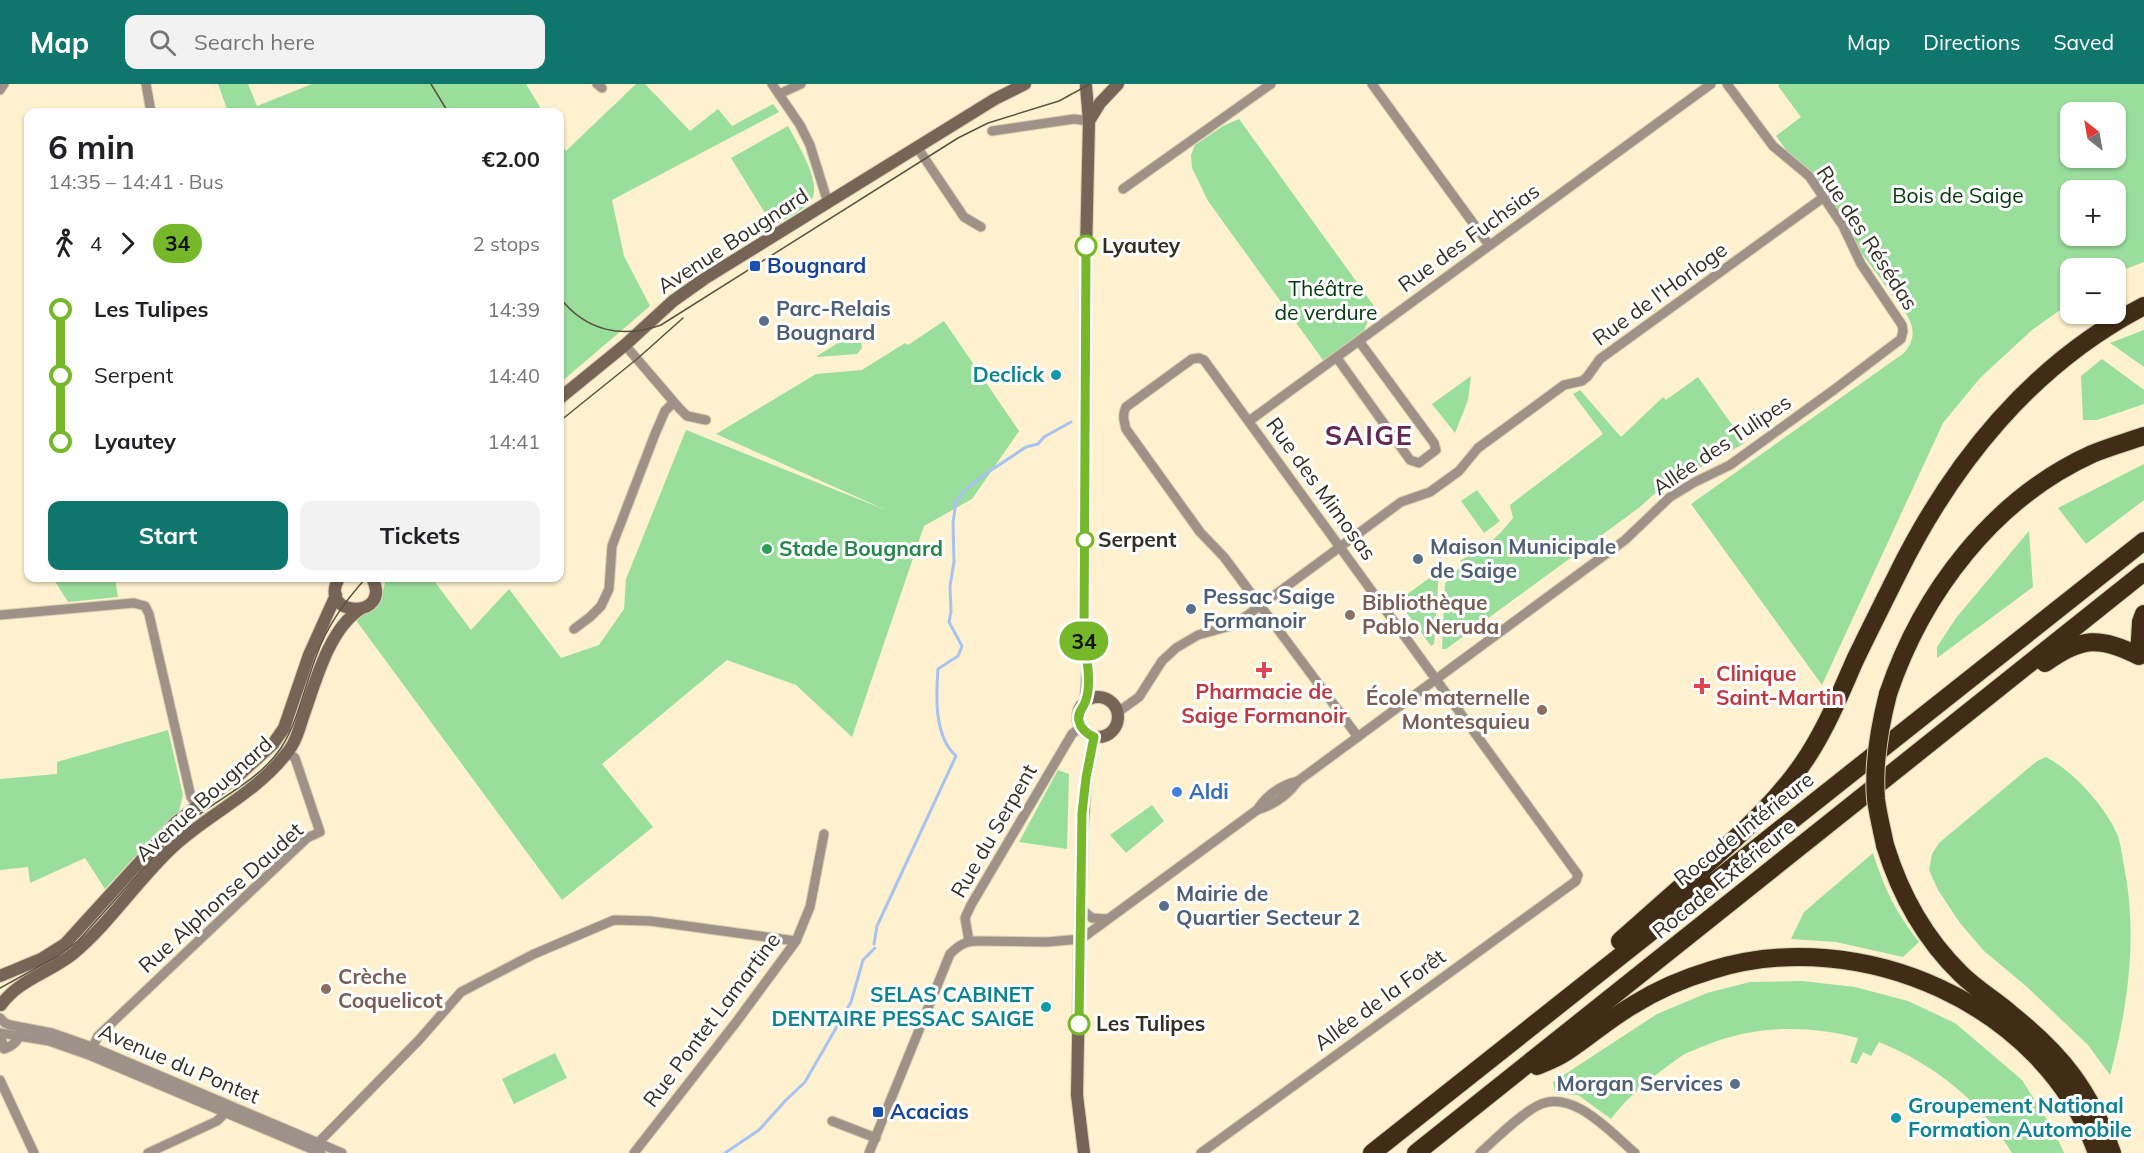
<!DOCTYPE html>
<meta charset="utf-8">
<style>
:root{--surface:#fff;--page:#f2f2f2;--text:#202124;--muted:#757577;--accent:#0f766e}
body{margin:0;font-family:Mulish,sans-serif;background:var(--page);color:var(--text);height:100vh;display:flex;flex-direction:column;font-size:22px;white-space:nowrap}
*{box-sizing:border-box;margin:0}
p{font-size:20px;color:var(--muted)}
.icon{flex:none;width:33px;height:33px;fill:none;stroke:currentColor;stroke-width:2;stroke-linecap:round;stroke-linejoin:round}
.map{position:relative;flex:1;overflow:hidden}
.side{position:absolute;left:24px;top:24px;width:540px;height:474px;display:flex;flex-direction:column;background:var(--surface);border-radius:12px;box-shadow:0 2px 4px #0004}
.side>*{flex:none}
.badge{padding:0 12px;border-radius:20px;font-size:21px;line-height:39px}
.needle{width:39px;rotate:329deg}
.buttons{position:absolute;left:2060px;top:18px;display:grid;gap:12px}
.buttons a{display:grid;place-items:center;width:66px;height:66px;border-radius:12px;background:var(--surface);box-shadow:0 2px 4px #0004;font-size:30px}
.map>.badge{position:absolute;translate:-50% -50%;box-shadow:0 0 0 3px #fff}
.legs{display:flex;align-items:center;gap:9px;height:66px;padding:0 24px;font-size:20px}
.legs p{margin-inline-start:auto}
.head{display:flex;align-items:center;justify-content:space-between;height:102px;padding:0 24px}
h1{font-size:33px;font-weight:700;line-height:45px}
.action{display:flex;gap:12px;margin-top:auto;padding:12px 24px}
.action a{flex:1;height:69px;border-radius:12px;background:var(--accent);color:#fff;font-size:24px;font-weight:700;line-height:69px;text-align:center}
.action a+a{background:var(--page);color:var(--text)}
ul{padding:0 24px;list-style:none}
li{display:flex;align-items:center;gap:21px;height:66px;font-size:22px}
li i{display:grid;place-items:center;width:9px;height:100%;margin:0 8px;background:currentColor}
li i::after{content:'';width:15px;height:15px;margin:-8px;border:4px solid;border-radius:50%;background:var(--surface)}
li p{margin-inline-start:auto}
li:first-child i{background:linear-gradient(#0000 50%,currentColor 0)}
li:last-child i{background:linear-gradient(currentColor 50%,#0000 0)}
header{display:flex;align-items:center;gap:36px;box-sizing:border-box;height:84px;padding:0 30px;background:var(--accent);color:#fff}
header strong{font-size:28px}
nav{display:flex;gap:33px;margin-inline-start:auto;font-size:21px}
.search{width:420px;height:54px;background:var(--page);display:flex;align-items:center;gap:15px;box-sizing:border-box;padding:0 21px;border-radius:12px;color:var(--muted);font-size:22px}
.map>svg:first-child{display:block}
</style>
<header>
<strong>Map</strong>
<div class="search"><svg class="icon" aria-label="search" viewBox="0 0 24 24"><circle cx="10" cy="10" r="6"/><path d="M15 15l6 6"/></svg>Search here</div>
<nav><a>Map</a><a>Directions</a><a>Saved</a></nav>
</header>
<div class="map">
<svg width="2144" height="1069" viewBox="0 0 2144 1069">
<rect width="100%" height="100%" fill="#fdf1cf"/>
<!-- green -->
<g fill="#9ade9c" fill-rule="evenodd">
<path d="M218,0H248L257,22L312,0H526L543,28H228Z"/>
<path d="M636,0H645L690,47L718,25L732,42L773,20L779,28L612,116L624,172L650,222L560,299V57L566,67Z"/>
<path d="M1780,0H2144V178L2115,189V184H2070V219L2032,246L1980,294L1943,339L1822,601L1691,420L1904,269C1915,256 1915,245 1907,231L1776,52L1801,33L1778,2ZM2070,28H2115V74H2070ZM2070,106H2115V152H2070Z"/>
<path d="M1239,35L1374,222L1363,249L1323,276L1208,117L1192,84L1191,71L1195,61L1223,42Z"/>
<path d="M788,42C796,58 826,103 809,119C800,129 784,135 773,142L731,74Z"/>
<path d="M944,237L1019,347L972,415L924,442L852,653L796,601L727,576L602,680L653,743L562,816L355,535C377,521 381,519 386,494H432L471,546L509,505L561,574L599,561L624,525L626,495L686,346L886,426L716,350L816,290L862,286L905,259L908,261Z"/>
<path d="M2144,246V283L2110,259Z"/>
<path d="M849,255L861,257L862,264L857,270L818,273L817,272L838,259Z"/>
<path d="M2102,275L2144,306V320L2097,336H2083L2081,292Z"/>
<path d="M1471,292L1468,316L1455,349L1432,320Z"/>
<path d="M1698,293L1745,359L1668,401L1653,411L1640,423L1446,565H1442L1445,499C1455,493 1458,487 1461,476C1483,465 1498,454 1513,434L1510,421L1603,350L1573,310L1580,306L1621,353L1663,313L1666,316Z"/>
<path d="M2144,380V416L2086,460L2058,424Z"/>
<path d="M1477,406L1500,437L1484,449L1461,417Z"/>
<path d="M2029,447L2033,503L1937,574V563L1956,534Z"/>
<path d="M1439,487L1434,560L1431,562L1398,517Z"/>
<path d="M53,494H115L118,513L68,518Z"/>
<path d="M168,646L183,711L179,727L164,741L105,805L85,774L30,799L28,783L0,786V695L57,690V678Z"/>
<path d="M2046,673C2073,687 2105,722 2117,750C2121,759 2122,772 2124,782C2138,851 2128,923 2110,991L2088,961L2026,902L1984,867L1960,839L1938,806L1929,786L1932,770L1939,759L2037,677Z"/>
<path d="M1058,686L1069,690L1067,765L1019,758Z"/>
<path d="M1152,721L1164,737L1126,769L1110,751Z"/>
<path d="M1873,769C1884,804 1896,829 1919,858L1903,873L1836,858L1791,855L1804,828Z"/>
<path d="M1802,897L1855,903L1908,917L1955,939L2022,996L2054,1047L2064,1069H2012C1981,1017 1935,981 1879,958L1871,972L1863,968L1857,980L1850,978L1858,954C1806,941 1755,941 1704,962C1697,965 1690,967 1683,971C1675,976 1668,982 1661,987C1643,1001 1624,1017 1611,1035L1578,1011L1555,1009L1553,998L1657,930L1707,909L1750,898Z"/>
<path d="M555,969L567,994L514,1020L502,995Z"/>
</g>
<g fill="none" stroke-linecap="round" stroke-linejoin="round">
<!-- stream -->
<g stroke="#a8c2f1" stroke-width="3">
<path d="M874,860L877,842L956,672C934,652 936,613 938,585L958,572L962,562L949,538L951,528L950,502L954,478L953,439L956,417L967,404L990,387L1026,363L1038,360L1044,353L1071,338"/>
<path d="M725,1069L759,1046L786,1016L805,998L851,918L863,876L875,864"/>
</g>
<defs>
<g id="street">
<path d="M146,0L151,28"/>
<path d="M597,0L602,4"/>
<path d="M772,0L800,41L810,61L828,119"/>
<path d="M1372,0L1489,161"/>
<path d="M0,6L4,0"/>
<path d="M779,10L801,0"/>
<path d="M992,47L1074,35L1089,37"/>
<path d="M917,63L964,133L981,143"/>
<path d="M1123,105L1271,0"/>
<path d="M625,261L679,324L687,332L706,336"/>
<path d="M1337,274L1410,376L1419,379L1436,366L1434,359L1359,257"/>
<path d="M1249,337L1711,0"/>
<path d="M0,531L134,519L145,522L149,530L191,713L197,721"/>
<path d="M574,545L590,533L601,522L609,505L612,462L655,350L665,327L673,319"/>
<path d="M1118,628L1139,613L1162,577L1176,564L1198,551L1234,541L1401,418L1430,408L1459,387L1478,364L1564,301L1582,297L1587,293L1600,275L1824,113"/>
<path d="M1257,726C1274,721 1288,711 1298,697L1625,456L1670,413L1695,398L1730,381L1835,305L1901,255L1903,247L1902,241L1861,180L1843,142L1809,92L1773,62L1727,0"/>
<path d="M1081,825L1092,834L1107,835"/>
<path d="M969,857L965,834L971,821L1072,650L1081,643"/>
<path d="M0,934L5,939L10,941L52,949L92,963L342,1069"/>
<path d="M0,949L49,957L89,971L321,1069"/>
<path d="M0,949L4,965C13,962 19,957 21,947"/>
<path d="M89,971L98,952L307,754L320,748L295,674L288,669"/>
<path d="M0,996L34,1069"/>
<path d="M832,1037L876,1054"/>
<path d="M312,1065L419,956L461,908L534,870L614,836L650,837L796,857"/>
<path d="M148,1069L217,1037L224,1030L227,1023"/>
<path d="M634,1069L737,937L796,857L810,823L824,750"/>
<path d="M869,1069L950,870C958,862 965,857 977,857L1047,858L1081,855L1257,726C1267,711 1281,701 1298,697"/>
<path d="M1201,1069L1576,797L1578,791L1204,276L1199,274L1192,275L1126,323C1122,331 1124,337 1126,345L1200,448L1224,473L1358,653"/>
<path d="M1480,1069C1497,1054 1518,1032 1537,1022C1572,1003 1611,1049 1635,1069"/>
</g>
<g id="secondary">
<path d="M1089,37L1100,19L1118,0"/>
<path d="M560,314L625,261L673,217L704,195L995,15L1025,0"/>
<path d="M339,494C316,534 394,536 372,494"/>
<circle cx="1098" cy="633" r="20"/>
<path d="M1086,617L1088,585L1084,554L1086,168L1089,37L1086,2"/>
<path d="M0,892L41,875L65,860L176,738L239,691L273,660L284,644L309,571L336,511"/>
<path d="M1,921C18,896 51,888 74,869C111,838 138,795 174,762C209,730 256,709 286,670C295,660 299,646 303,633C315,600 328,547 359,526"/>
<path d="M1084,1069L1077,1011L1082,746L1086,695L1094,653"/>
</g>
<g id="highway">
<path d="M2045,579C2081,553 2100,552 2139,572L2141,538L2144,530"/>
<path d="M1888,610C1922,509 1993,415 2092,370C2109,363 2127,358 2144,352"/>
<path d="M1885,761C1900,810 1924,854 1961,890C1976,905 1995,916 2011,930C2062,971 2090,1006 2112,1069"/>
<path d="M1620,857C1648,832 1676,807 1705,782C1743,748 1782,713 1809,670C1828,640 1841,608 1855,576C1869,547 1883,519 1897,491C1952,379 2032,280 2144,222"/>
<path d="M1537,982C1547,978 1557,974 1566,968C1589,953 1609,935 1633,921C1657,906 1685,894 1712,886C1860,840 2044,920 2097,1069"/>
<path d="M1372,1069L2144,457"/>
<path d="M1416,1069L2144,488"/>
</g>
</defs>
<!-- street casing -->
<use href="#street" stroke="#d8ceb0" stroke-width="11"/>
<!-- secondary casing -->
<use href="#secondary" stroke="#d8ceb0" stroke-width="14"/>
<!-- highway casing -->
<use href="#highway" stroke="#d8ceb0" stroke-width="20"/>
<!-- street -->
<use href="#street" stroke="#9e9288" stroke-width="9"/>
<!-- secondary -->
<use href="#secondary" stroke="#766556" stroke-width="12"/>
<!-- highway -->
<use href="#highway" stroke="#412c17" stroke-width="18"/>
<!-- tram -->
<g stroke="#595342" stroke-width="1.5">
<path d="M431,0L448,28"/>
<path d="M560,214C586,247 622,255 661,241L958,54L988,39L1059,17L1090,0"/>
<path d="M560,337L637,275L683,234"/>
<path d="M0,904L58,872L78,857L166,759C178,748 190,736 204,727C231,708 263,691 281,664C299,636 305,600 317,570C327,542 346,516 366,494"/>
</g>
<defs>
<path id="highway-bridge" d="M1885,761C1882,746 1878,731 1876,715C1873,679 1879,645 1888,610"/>
</defs>
<!-- highway-bridge casing -->
<use href="#highway-bridge" stroke="#d8ceb0" stroke-width="20" stroke-linecap="butt"/>
<!-- highway-bridge -->
<use href="#highway-bridge" stroke="#412c17" stroke-width="18"/>
</g>
<g fill="none" stroke-linecap="round" stroke-linejoin="round">
<defs>
<path id="line-1" d="M1079,940L1082,729L1086,694L1094,653C1087,650 1081,646 1079,637C1077,627 1084,624 1086,616C1092,597 1086,573 1084,554L1086,162"/>
</defs>
<!-- line-1 casing -->
<use href="#line-1" stroke="#fff" stroke-width="14"/>
<!-- line-1 -->
<use href="#line-1" stroke="#76b82a" stroke-width="9"/>
</g>
<!-- markers -->
<g fill="#fff" stroke="#76b82a" stroke-width="3">
<circle cx="1086" cy="162" r="10"/>
<circle cx="1085" cy="456" r="8"/>
<circle cx="1079" cy="940" r="10"/>
</g>
<g fill="#1a4fb4" stroke="#fff" stroke-width="2">
<rect x="749" y="176" width="12" height="12" rx="3"/>
<rect x="872" y="1022" width="12" height="12" rx="3"/>
</g>
<g fill="#5c6f8a" stroke="#fff" stroke-width="2">
<circle cx="764" cy="237" r="6"/>
<circle cx="1418" cy="475" r="6"/>
<circle cx="1191" cy="525" r="6"/>
<circle cx="1164" cy="822" r="6"/>
<circle cx="1735" cy="1000" r="6"/>
</g>
<g fill="#0f9aa8" stroke="#fff" stroke-width="2">
<circle cx="1056" cy="291" r="6"/>
<circle cx="1046" cy="923" r="6"/>
<circle cx="1896" cy="1034" r="6"/>
</g>
<circle fill="#2e9e5b" stroke="#fff" stroke-width="2" cx="767" cy="465" r="6"/>
<g fill="#8d6e63" stroke="#fff" stroke-width="2">
<circle cx="1350" cy="531" r="6"/>
<circle cx="1542" cy="626" r="6"/>
<circle cx="326" cy="905" r="6"/>
</g>
<g fill="#e0444e" stroke="#fff" stroke-width="2">
<path d="M1261 577h6v6h6v6h-6v6h-6v-6h-6v-6h6z"/>
<path d="M1699 593h6v6h6v6h-6v6h-6v-6h-6v-6h6z"/>
</g>
<circle fill="#3f7fe0" stroke="#fff" stroke-width="2" cx="1177" cy="708" r="6"/>
<g text-anchor="middle" stroke-width="6" stroke-linejoin="round" paint-order="stroke">
<!-- park labels -->
<g font-size="21" fill="#01370a" stroke="#fff">
<text x="1958" y="119">Bois de Saige</text>
<text x="1326" y="212">Théâtre<tspan x="1326" dy="24">de verdure</tspan></text>
</g>
<!-- street labels -->
<g font-size="21" fill="#322e21" stroke="#fff">
<text transform="translate(1469 154) rotate(-36)" y="7">Rue des Fuchsias</text>
<text transform="translate(1867 154) rotate(57)" y="7">Rue des Résédas</text>
<text transform="translate(733 157) rotate(-33)" y="7">Avenue Bougnard</text>
<text transform="translate(1660 210) rotate(-36)" y="7">Rue de l'Horloge</text>
<text transform="translate(1722 361) rotate(-34)" y="7">Allée des Tulipes</text>
<text transform="translate(1321 405) rotate(54)" y="7">Rue des Mimosas</text>
<text transform="translate(204 715) rotate(-42)" y="7">Avenue Bougnard</text>
<text transform="translate(1744 745) rotate(-38)" y="7">Rocade Intérieure</text>
<text transform="translate(994 747) rotate(-60)" y="7">Rue du Serpent</text>
<text transform="translate(1724 795) rotate(-39)" y="7">Rocade Extérieure</text>
<text transform="translate(221 814) rotate(-42)" y="7">Rue Alphonse Daudet</text>
<text transform="translate(1380 916) rotate(-36)" y="7">Allée de la Forêt</text>
<text transform="translate(712 936) rotate(-53)" y="7">Rue Pontet Lamartine</text>
<text transform="translate(179 980) rotate(23)" y="7">Avenue du Pontet</text>
</g>
<!-- stop labels -->
<g font-size="21" font-weight="bold" fill="#322e21" stroke="#fff" text-anchor="start">
<text x="1102" y="169">Lyautey</text>
<text x="1098" y="463">Serpent</text>
<text x="1096" y="947">Les Tulipes</text>
</g>
<!-- transit labels -->
<g font-size="21" font-weight="bold" fill="#164399" stroke="#fff" text-anchor="start">
<text x="767" y="189">Bougnard</text>
<text x="890" y="1035">Acacias</text>
</g>
<!-- service labels -->
<g font-size="21" font-weight="bold" fill="#4e5e75" stroke="#fff" text-anchor="start">
<text x="776" y="232">Parc-Relais<tspan x="776" dy="24">Bougnard</tspan></text>
<text x="1430" y="470">Maison Municipale<tspan x="1430" dy="24">de Saige</tspan></text>
<text x="1203" y="520">Pessac Saige<tspan x="1203" dy="24">Formanoir</tspan></text>
<text x="1176" y="817">Mairie de<tspan x="1176" dy="24">Quartier Secteur 2</tspan></text>
<text x="1723" y="1007" text-anchor="end">Morgan Services</text>
</g>
<!-- culture labels -->
<g font-size="21" font-weight="bold" fill="#0d838f" stroke="#fff" text-anchor="end">
<text x="1044" y="298">Declick</text>
<text x="1034" y="918">SELAS CABINET<tspan x="1034" dy="24">DENTAIRE PESSAC SAIGE</tspan></text>
<text x="1908" y="1029" text-anchor="start">Groupement National<tspan x="1908" dy="24">Formation Automobile</tspan></text>
</g>
<!-- leisure labels -->
<g font-size="21" font-weight="bold" fill="#27864d" stroke="#fff" text-anchor="start">
<text x="779" y="472">Stade Bougnard</text>
</g>
<!-- education labels -->
<g font-size="21" font-weight="bold" fill="#785e54" stroke="#fff" text-anchor="start">
<text x="1362" y="526">Bibliothèque<tspan x="1362" dy="24">Pablo Neruda</tspan></text>
<text x="1530" y="621" text-anchor="end">École maternelle<tspan x="1530" dy="24">Montesquieu</tspan></text>
<text x="338" y="900">Crèche<tspan x="338" dy="24">Coquelicot</tspan></text>
</g>
<!-- health labels -->
<g font-size="21" font-weight="bold" fill="#be3a42" stroke="#fff" text-anchor="start">
<text x="1716" y="597">Clinique<tspan x="1716" dy="24">Saint-Martin</tspan></text>
<text x="1264" y="615" text-anchor="middle">Pharmacie de<tspan x="1264" dy="24">Saige Formanoir</tspan></text>
</g>
<!-- shop labels -->
<g font-size="21" font-weight="bold" fill="#366cbe" stroke="#fff" text-anchor="start">
<text x="1189" y="715">Aldi</text>
</g>
<!-- district labels -->
<g font-size="27" font-weight="bold" letter-spacing="1.5" fill="#642953" stroke="#fff">
<text x="1369" y="361">SAIGE</text>
</g>
</g>
</svg>
<div class="buttons">
<a><svg class="needle" viewBox="-14 -14 28 28"><path d="M0-13l5 13h-10z" fill="#e53935"/><path d="M0 13l5-13h-10z" fill="#757577"/></svg></a>
<a>+</a>
<a>−</a>
</div>
<b class="badge" style="left:1084px;top:557px;background:#76b82a;color:#111">34</b>
<section class="side">
<div class="head"><div><h1>6 min</h1><p>14:35 – 14:41 · Bus</p></div><b>€2.00</b></div>
<div class="legs"><svg class="icon" aria-label="walk" viewBox="0 0 24 24"><circle cx="13" cy="4" r="2"/><path d="M13 8l-2 6 4 7M11 14l-3 7M7 12l3-4h3l4 4"/></svg>4<svg class="icon" aria-label="forward" viewBox="0 0 24 24"><path d="M9 5l7 7-7 7"/></svg><b class="badge" style="background:#76b82a;color:#111">34</b><p>2 stops</p></div>
<ul>
<li><i style="color:#76b82a"></i><b>Les Tulipes</b><p>14:39</p></li>
<li><i style="color:#76b82a"></i><span>Serpent</span><p>14:40</p></li>
<li><i style="color:#76b82a"></i><b>Lyautey</b><p>14:41</p></li>
</ul>
<div class="action"><a>Start</a><a>Tickets</a></div>
</section>
</div>
